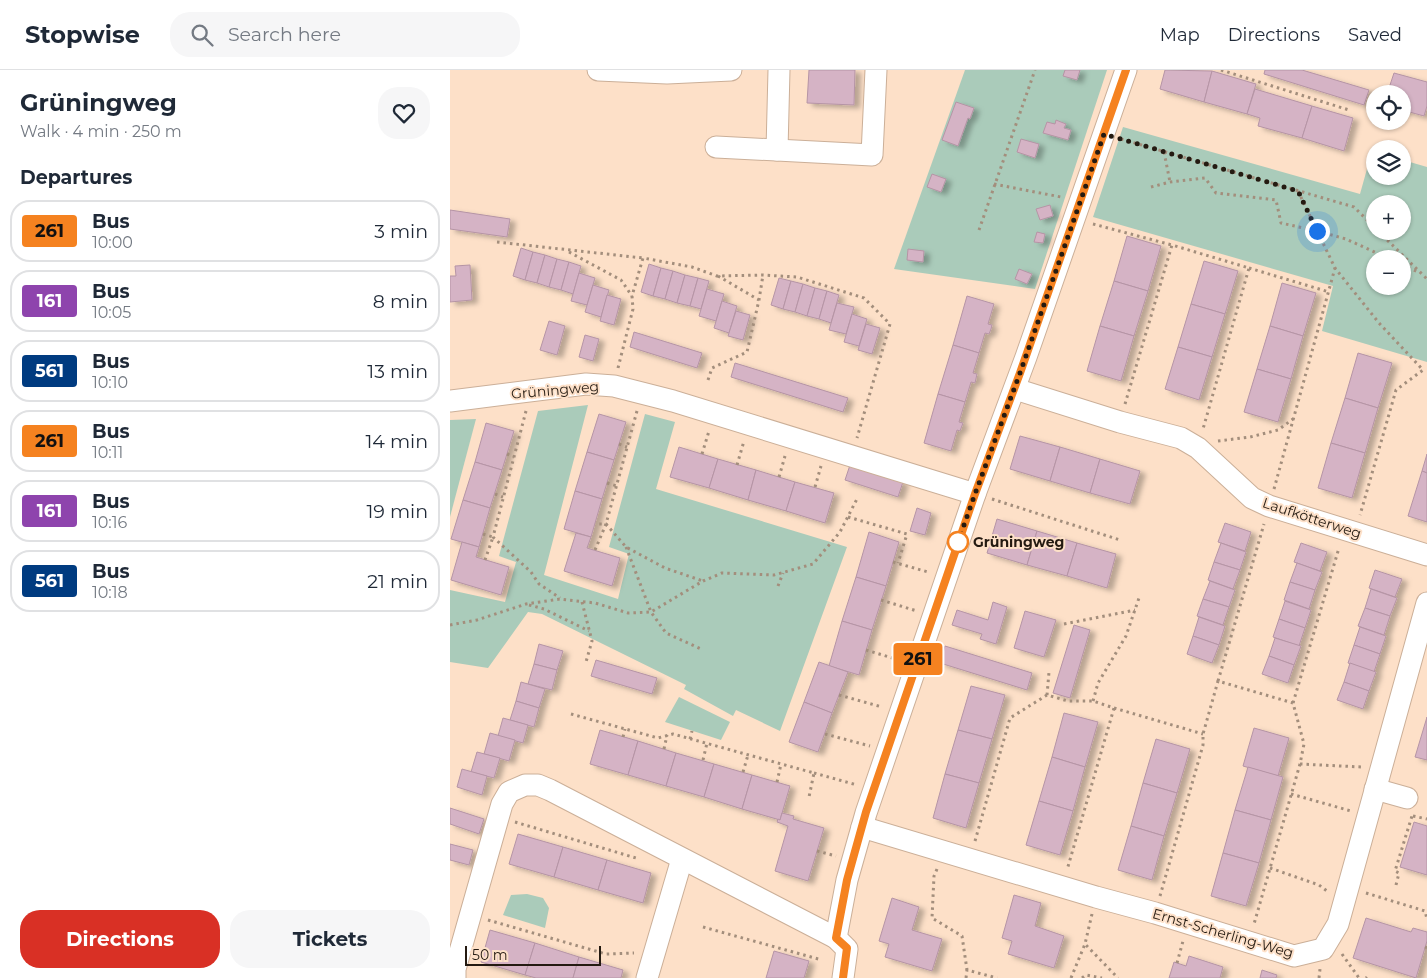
<!DOCTYPE html>
<meta charset="utf-8">
<style>
:root{--surface:#fff;--page:#f6f6f7;--text:#1f2937;--muted:#747a83;--line:#e0e1e3;--accent:#d93025}
body{margin:0;font-family:Montserrat,sans-serif;background:var(--page);color:var(--text);height:100vh;display:flex;flex-direction:column;font-size:19px;white-space:nowrap}
*{box-sizing:border-box;margin:0}
p{font-size:16px;color:var(--muted)}
.icon{flex:none;width:28px;height:28px;fill:none;stroke:currentColor;stroke-width:2;stroke-linecap:round;stroke-linejoin:round}
.map{position:relative;flex:1;overflow:hidden}
.details{display:flex;flex-direction:column;background:var(--surface);width:450px}
.details>*{flex:none}
.badge{padding:0 10px;border-radius:4px;font-size:18px;line-height:32px}
.buttons{position:absolute;left:916px;top:15px;display:grid;gap:10px}
.buttons a{display:grid;place-items:center;width:45px;height:45px;border-radius:50%;background:var(--surface);box-shadow:0 1px 4px #0004;font-size:25px}
.scale{position:absolute;left:15px;bottom:12px;width:136px;box-sizing:border-box;padding-left:5px;border:2px solid #241a11;border-top:0;font-size:14px;line-height:18px;white-space:nowrap;color:#241a11;-webkit-text-stroke:4px #fde0c8;paint-order:stroke}
.you{position:absolute;width:25px;height:25px;margin:-12px;border:4px solid #fff;border-radius:50%;background:#1a73e8;box-shadow:0 0 0 8px #1a73e833}
.map>.badge{position:absolute;translate:-50% -50%;box-shadow:0 0 0 2px #fff}
h2{padding:0 20px;font-size:19px;line-height:45px}
.round{display:grid;place-items:center;flex:none;width:52px;height:52px;border-radius:20px;background:var(--page)}
.overview{display:flex;align-items:center;justify-content:space-between;height:85px;padding:0 20px}
h1{font-size:24px;font-weight:700;line-height:38px}
.cta{display:flex;gap:10px;margin-top:auto;padding:10px 20px}
.cta a{flex:1;height:58px;border-radius:20px;background:var(--accent);color:#fff;font-size:20px;font-weight:700;line-height:58px;text-align:center}
.cta a+a{background:var(--page);color:var(--text)}
ul{padding:0;list-style:none}
li{display:flex;align-items:center;gap:15px;height:62px;margin:0 10px 8px;padding:0 10px;border:2px solid var(--line);border-radius:20px}
li div{flex:1}
li b{display:block;font-size:19px}
li em{font-style:normal}
li .badge{min-width:55px;font-weight:700;text-align:center}
header{display:flex;align-items:center;gap:30px;box-sizing:border-box;height:70px;padding:0 25px;background:var(--surface);border-bottom:1px solid var(--line)}
header strong{font-size:24px}
nav{display:flex;gap:28px;margin-inline-start:auto;font-size:18px}
.search{width:350px;height:45px;background:var(--page);display:flex;align-items:center;gap:12px;box-sizing:border-box;padding:0 18px;border-radius:20px;color:var(--muted);font-size:19px}
main{display:flex;flex:1;min-height:0}
.map>svg:first-child{display:block}
</style>
<header>
<strong>Stopwise</strong>
<div class="search"><svg class="icon" aria-label="search" viewBox="0 0 24 24"><circle cx="10" cy="10" r="6"/><path d="M15 15l6 6"/></svg>Search here</div>
<nav><a>Map</a><a>Directions</a><a>Saved</a></nav>
</header>
<main>
<section class="details">
<div class="overview"><div><h1>Grüningweg</h1><p>Walk · 4 min · 250 m</p></div><a class="round"><svg class="icon" aria-label="heart" viewBox="0 0 24 24"><path d="M12 20l-8-8c-3-5 5-10 8-4 3-6 11-1 8 4z"/></svg></a></div>
<h2>Departures</h2>
<ul>
<li><span class="badge" style="background:#f58220;color:#111">261</span><div><b>Bus</b><p>10:00</p></div><em>3 min</em></li>
<li><span class="badge" style="background:#8e44ad;color:#fff">161</span><div><b>Bus</b><p>10:05</p></div><em>8 min</em></li>
<li><span class="badge" style="background:#003b80;color:#fff">561</span><div><b>Bus</b><p>10:10</p></div><em>13 min</em></li>
<li><span class="badge" style="background:#f58220;color:#111">261</span><div><b>Bus</b><p>10:11</p></div><em>14 min</em></li>
<li><span class="badge" style="background:#8e44ad;color:#fff">161</span><div><b>Bus</b><p>10:16</p></div><em>19 min</em></li>
<li><span class="badge" style="background:#003b80;color:#fff">561</span><div><b>Bus</b><p>10:18</p></div><em>21 min</em></li>
</ul>
<div class="cta"><a>Directions</a><a>Tickets</a></div>
</section>
<div class="map">
<svg width="977" height="908" viewBox="0 0 977 908">
<defs>
<filter id="shadow"><feDropShadow dx="5.5" dy="3" stdDeviation="2.5" flood-color="#0004"/></filter>
</defs>
<rect width="100%" height="100%" fill="#fde0c8"/>
<!-- green -->
<g fill="#aacbba" fill-rule="evenodd">
<path d="M515,0H657L585,219L444,199Z"/>
<path d="M673,57L910,124L922,81L925,82V106H952L953,90L977,97V292L872,261L883,216L643,147ZM925,134H952V161H925ZM925,189H952V216H925Z"/>
<path d="M138,335L94,505L168,529L179,484L159,477L195,344L225,352L206,419L397,477L330,661L286,640L283,646L234,619L236,615L92,544L78,542L38,598L0,592V520L55,532L66,492L49,486L88,341Z"/>
<path d="M26,349L0,447V350Z"/>
<path d="M229,627L280,652L271,670L215,652Z"/>
<path d="M77,824L93,828L99,838L95,858L53,845L61,825Z"/>
</g>
<!-- building -->
<g fill="#d5b3c5" stroke="#b594a5" filter="url(#shadow)">
<path d="M359,0H405L404,35L357,33Z"/>
<path d="M615,0H630L627,10L613,6Z"/>
<path d="M715,0L762,1L754,32L710,19Z"/>
<path d="M815,0H852L919,20L914,35L814,4Z"/>
<path d="M762,1L806,14L797,44L754,32Z"/>
<path d="M944,3L977,12V36L974,46L952,40V24H937Z"/>
<path d="M805,19L862,36L852,68L808,56L810,48L797,44Z"/>
<path d="M506,32L524,38L520,49L518,48L508,76L492,70Z"/>
<path d="M862,36L903,48L894,81L852,68Z"/>
<path d="M606,50L616,54L614,58L621,60L618,70L593,63L597,52L605,54Z"/>
<path d="M571,69L589,74L585,88L567,82Z"/>
<path d="M482,104L496,109L491,122L477,117Z"/>
<path d="M600,135L603,146L590,150L586,139Z"/>
<path d="M0,140L60,149L57,167L0,159Z"/>
<path d="M587,162L595,164L593,173L584,172Z"/>
<path d="M677,166L711,176L698,221L664,211Z"/>
<path d="M71,178L83,182L75,210L63,206Z"/>
<path d="M458,179L474,181L473,192L457,190Z"/>
<path d="M83,182L95,185L87,213L75,210Z"/>
<path d="M95,185L107,189L99,217L87,213Z"/>
<path d="M107,189L119,192L111,220L99,217Z"/>
<path d="M754,191L788,201L775,244L741,234Z"/>
<path d="M119,192L131,196L123,224L111,220Z"/>
<path d="M199,194L211,198L203,226L191,222Z"/>
<path d="M20,195L22,230L0,232V206H6L5,196Z"/>
<path d="M211,198L223,201L215,229L203,226Z"/>
<path d="M569,199L582,204L577,214L565,209Z"/>
<path d="M223,201L235,205L227,233L215,229Z"/>
<path d="M129,203L145,208L137,235L121,231Z"/>
<path d="M235,205L248,208L240,236L227,233Z"/>
<path d="M248,208L259,211L251,239L240,236Z"/>
<path d="M329,208L341,211L333,239L321,235Z"/>
<path d="M341,211L353,214L345,242L333,239Z"/>
<path d="M664,211L698,221L684,266L650,256Z"/>
<path d="M832,213L866,223L853,266L820,256Z"/>
<path d="M353,214L365,218L357,246L345,242Z"/>
<path d="M143,215L159,220L151,247L135,242Z"/>
<path d="M365,218L377,221L369,249L357,246Z"/>
<path d="M257,219L274,224L266,251L249,246Z"/>
<path d="M377,221L389,225L381,253L369,249Z"/>
<path d="M157,225L171,229L164,255L150,251Z"/>
<path d="M517,226L544,234L538,254L542,255L541,259L539,264L535,263L529,283L503,275Z"/>
<path d="M272,231L287,236L279,263L264,258Z"/>
<path d="M387,233L404,237L396,264L379,260Z"/>
<path d="M741,234L775,244L762,287L728,277Z"/>
<path d="M286,241L300,245L293,270L278,266Z"/>
<path d="M402,244L417,249L409,276L394,272Z"/>
<path d="M99,251L115,256L107,285L90,280Z"/>
<path d="M416,254L430,258L422,284L408,280Z"/>
<path d="M650,256L684,266L671,311L637,301Z"/>
<path d="M820,256L853,266L841,309L807,299Z"/>
<path d="M184,262L252,283L247,298L180,277Z"/>
<path d="M135,265L149,269L143,291L129,287Z"/>
<path d="M503,275L529,283L523,303L527,304L525,313L521,312L515,332L488,324Z"/>
<path d="M728,277L762,287L749,330L715,319Z"/>
<path d="M908,283L942,293L928,338L895,328Z"/>
<path d="M285,293L398,328L393,342L281,307Z"/>
<path d="M807,299L841,309L828,352L794,342Z"/>
<path d="M488,324L515,332L509,352L513,353L510,361L507,360L501,381L474,373Z"/>
<path d="M895,328L928,338L915,383L881,373Z"/>
<path d="M149,344L176,352L164,390L137,382Z"/>
<path d="M36,353L64,361L52,400L25,392Z"/>
<path d="M570,366L610,377L600,411L560,399Z"/>
<path d="M881,373L915,383L902,428L868,418Z"/>
<path d="M229,377L268,389L259,418L220,407Z"/>
<path d="M610,377L650,389L640,423L600,411Z"/>
<path d="M137,382L164,390L152,429L125,421Z"/>
<path d="M977,384V403L972,401Z"/>
<path d="M268,389L306,400L298,430L259,418Z"/>
<path d="M650,389L690,401L680,434L640,423Z"/>
<path d="M25,392L52,400L40,438L13,430Z"/>
<path d="M400,395L453,412L448,427L395,410Z"/>
<path d="M306,400L345,412L336,441L298,430Z"/>
<path d="M972,401L977,403V452L958,446Z"/>
<path d="M345,412L384,423L375,453L336,441Z"/>
<path d="M125,421L152,429L141,467L114,459Z"/>
<path d="M13,430L40,438L29,477L1,469Z"/>
<path d="M467,438L481,443L475,465L460,461Z"/>
<path d="M547,449L587,461L577,495L537,483Z"/>
<path d="M775,453L801,462L795,481L768,472Z"/>
<path d="M587,461L627,473L617,506L577,495Z"/>
<path d="M419,462L449,472L436,516L406,507Z"/>
<path d="M126,463L141,467L137,478L170,488L162,516L114,501Z"/>
<path d="M12,472L29,477L26,487L59,497L51,525L1,510Z"/>
<path d="M627,473L666,484L657,518L617,506Z"/>
<path d="M771,473L796,482L790,500L764,492Z"/>
<path d="M851,473L877,482L870,501L844,492Z"/>
<path d="M764,492L790,500L783,519L758,510Z"/>
<path d="M847,493L872,502L865,520L840,512Z"/>
<path d="M925,500L952,509L945,527L919,518Z"/>
<path d="M406,507L436,516L422,560L392,551Z"/>
<path d="M760,511L785,520L779,537L753,529Z"/>
<path d="M840,512L865,520L859,539L834,530Z"/>
<path d="M921,519L947,528L940,546L915,538Z"/>
<path d="M753,529L779,537L773,555L747,546Z"/>
<path d="M835,531L861,540L855,558L829,549Z"/>
<path d="M543,532L557,537L546,574L530,569L532,564L502,555L507,540L538,550Z"/>
<path d="M915,538L940,546L934,565L908,556Z"/>
<path d="M575,541L606,550L594,587L564,578Z"/>
<path d="M749,547L775,556L769,575L743,566Z"/>
<path d="M829,549L855,558L849,576L823,567Z"/>
<path d="M392,551L422,560L409,605L379,596Z"/>
<path d="M624,555L640,560L620,628L603,623Z"/>
<path d="M910,557L936,566L930,584L904,575Z"/>
<path d="M743,566L769,575L762,593L737,584Z"/>
<path d="M825,568L851,576L844,595L819,586Z"/>
<path d="M89,574L113,581L107,600L84,594Z"/>
<path d="M904,575L930,584L924,602L898,593Z"/>
<path d="M495,576L582,603L577,620L490,593Z"/>
<path d="M819,586L844,595L838,613L812,604Z"/>
<path d="M146,590L207,608L202,624L141,606Z"/>
<path d="M369,592L398,602L382,643L354,632Z"/>
<path d="M900,593L926,602L919,621L894,612Z"/>
<path d="M84,594L107,600L102,620L78,614Z"/>
<path d="M71,612L95,619L89,638L66,631Z"/>
<path d="M894,612L919,621L913,639L887,630Z"/>
<path d="M521,616L555,625L542,669L508,660Z"/>
<path d="M66,631L89,638L84,657L60,650Z"/>
<path d="M354,632L382,643L368,682L339,672Z"/>
<path d="M614,643L648,652L635,697L602,687Z"/>
<path d="M977,647V690L965,687Z"/>
<path d="M53,648L78,655L73,673L48,666Z"/>
<path d="M804,658L839,668L828,706L793,696Z"/>
<path d="M150,660L188,671L178,705L140,694Z"/>
<path d="M508,660L542,669L529,713L495,704Z"/>
<path d="M40,663L65,670L59,691L34,684Z"/>
<path d="M706,669L740,679L727,723L693,713Z"/>
<path d="M188,671L226,683L216,716L178,705Z"/>
<path d="M27,682L50,688L44,708L21,702Z"/>
<path d="M226,683L264,694L254,727L216,716Z"/>
<path d="M602,687L635,697L623,741L589,731Z"/>
<path d="M264,694L302,705L292,739L254,727Z"/>
<path d="M798,697L833,707L821,750L785,740Z"/>
<path d="M12,699L37,706L32,725L7,717Z"/>
<path d="M495,704L529,713L516,758L483,748Z"/>
<path d="M302,705L340,716L330,750L292,739Z"/>
<path d="M693,713L727,723L714,766L681,756Z"/>
<path d="M589,731L623,741L610,785L576,775Z"/>
<path d="M0,738L34,749L29,764L0,754Z"/>
<path d="M785,740L821,750L809,793L773,783Z"/>
<path d="M332,743L344,746L343,749L374,758L358,811L325,801L338,756L327,752L328,749L330,750Z"/>
<path d="M964,752L977,756V805L950,797Z"/>
<path d="M681,756L714,766L702,810L668,800Z"/>
<path d="M68,764L113,777L104,807L59,794Z"/>
<path d="M0,774L23,780L19,795L0,790Z"/>
<path d="M113,777L157,790L148,820L104,807Z"/>
<path d="M773,783L809,793L796,836L761,826Z"/>
<path d="M157,790L201,803L193,833L148,820Z"/>
<path d="M564,825L591,833L585,856L614,866L604,898L558,884L562,871L552,868Z"/>
<path d="M442,828L469,837L462,860L492,869L482,901L435,887L439,874L429,871Z"/>
<path d="M916,848L961,862L963,858L977,862V871L966,908L903,888Z"/>
<path d="M40,860L85,873L75,905L31,892Z"/>
<path d="M85,873L129,887L123,908H86L75,905Z"/>
<path d="M324,881L359,891L354,908H316Z"/>
<path d="M739,886L773,897L770,908H719L724,892L736,896Z"/>
<path d="M129,887L173,900L171,908H123Z"/>
<path d="M812,900L827,905L826,908H810Z"/>
</g>
<g fill="none" stroke-linecap="round" stroke-linejoin="round">
<defs>
<g id="minor">
<path d="M148,0L217,3L281,0"/>
<path d="M266,77L422,85L426,0"/>
<path d="M327,80L329,0"/>
<path d="M565,319L670,352L731,368L748,378L802,428L819,436L977,485"/>
<path d="M0,331L136,314L164,316L223,331L525,424"/>
<path d="M925,719L957,728"/>
<path d="M412,757L646,827L705,843L844,886L873,879L888,854L977,533"/>
<path d="M5,908V899L52,734L59,722L75,715H88L100,720L386,868"/>
<path d="M197,908L232,789"/>
<path d="M393,908L397,879L386,868L397,810L416,743L525,424L576,287L676,0"/>
</g>
</defs>
<!-- minor casing -->
<use href="#minor" stroke="#cbaf98" stroke-width="23"/>
<!-- path -->
<g stroke="#a38e7c" stroke-width="3" stroke-dasharray="2.5 4" stroke-linecap="butt">
<path d="M771,0L899,40"/>
<path d="M671,69L904,137L925,158"/>
<path d="M714,82L720,112"/>
<path d="M544,114L611,127"/>
<path d="M701,117L720,112L755,108L766,123L826,130L831,153L867,161L896,169L940,189"/>
<path d="M848,121L885,198L929,253L973,300L946,320L910,445"/>
<path d="M643,154L722,175"/>
<path d="M529,160L585,0"/>
<path d="M928,161L977,209"/>
<path d="M47,172L193,188"/>
<path d="M119,182L171,210L182,226"/>
<path d="M952,195L968,202"/>
<path d="M799,198L879,222"/>
<path d="M268,206L309,230"/>
<path d="M168,298L183,239L182,226L193,188L242,197L267,206L313,205L347,207L414,228L440,254L407,368"/>
<path d="M258,310L262,298L297,282L309,230L313,205"/>
<path d="M675,334L722,175L799,198L753,359"/>
<path d="M76,341L43,467L81,502L89,514L110,528"/>
<path d="M187,341L156,454L176,477L215,498L253,511"/>
<path d="M768,371L800,367L828,360L843,349"/>
<path d="M169,374L177,377"/>
<path d="M57,384L64,387"/>
<path d="M252,384L259,361"/>
<path d="M287,395L294,371"/>
<path d="M329,407L335,386"/>
<path d="M157,413L167,416"/>
<path d="M365,417L371,396"/>
<path d="M824,419L885,198"/>
<path d="M45,424L53,427"/>
<path d="M542,429L670,470"/>
<path d="M398,447L457,464L448,493"/>
<path d="M33,464L43,467L35,490"/>
<path d="M176,477L201,542L216,563L251,579"/>
<path d="M145,480L156,454H145"/>
<path d="M443,492L478,502"/>
<path d="M328,516L333,503"/>
<path d="M431,530L467,541"/>
<path d="M132,532L142,571L136,592"/>
<path d="M79,535L94,539L139,561"/>
<path d="M614,554L685,540"/>
<path d="M0,555L27,550L76,534L110,529L145,533L178,543L201,542L253,511L272,503L324,505L363,494L390,462L408,427"/>
<path d="M416,580L449,590"/>
<path d="M768,611L814,454"/>
<path d="M389,625L432,637"/>
<path d="M597,625L599,602"/>
<path d="M643,631L648,613L676,566L690,525"/>
<path d="M843,633L889,478"/>
<path d="M664,638L753,664"/>
<path d="M121,644L208,668L223,664L364,703L359,727"/>
<path d="M375,664L420,676"/>
<path d="M173,667L175,659"/>
<path d="M240,669L242,661"/>
<path d="M214,679L217,665"/>
<path d="M253,690L257,673"/>
<path d="M850,694L912,697"/>
<path d="M293,702L298,685"/>
<path d="M364,703L407,715"/>
<path d="M327,712L331,694"/>
<path d="M841,724L901,741"/>
<path d="M963,746L977,749"/>
<path d="M65,752L186,788"/>
<path d="M525,771L560,648L597,625L618,631H643L664,638L617,800"/>
<path d="M367,781L386,786"/>
<path d="M820,798L869,815L877,821"/>
<path d="M487,799L484,806L482,848L512,866L517,900"/>
<path d="M946,815L949,803L945,801L962,746"/>
<path d="M916,823L975,841L977,849"/>
<path d="M710,826L753,675V664L768,611L843,633L854,674L850,694L804,854"/>
<path d="M642,844L635,874L668,908"/>
<path d="M38,850L156,884L184,883"/>
<path d="M253,857L372,890"/>
<path d="M975,877L977,878"/>
<path d="M892,884L909,908"/>
<path d="M727,893L733,871"/>
<path d="M516,908L517,900L547,908"/>
<path d="M621,908L635,874"/>
<path d="M632,908L636,905L652,908"/>
<path d="M869,908L870,899"/>
<path d="M916,908L917,907"/>
</g>
<!-- minor -->
<use href="#minor" stroke="#fff" stroke-width="21"/>
</g>
<g fill="none" stroke-linecap="round" stroke-linejoin="round">
<defs>
<path id="line" d="M393,908L397,878L386,868L397,810L416,742L525,424L570,303L676,0"/>
</defs>
<!-- line casing -->
<use href="#line" stroke="#fff" stroke-width="11"/>
<!-- line -->
<use href="#line" stroke="#f58220" stroke-width="8"/>
<!-- walk -->
<path stroke="#241a11" stroke-width="5" stroke-dasharray="0 9" d="M508,472L525,424L570,303L654,64L848,121L867,161"/>
</g>
<!-- markers -->
<circle fill="#fff" stroke="#f58220" stroke-width="2.5" cx="508" cy="472" r="10"/>
<g text-anchor="middle" stroke-width="4" stroke-linejoin="round" paint-order="stroke">
<!-- street labels -->
<g font-size="14" fill="#241a11" stroke="#fde0c8">
<text transform="translate(105 320) rotate(-5)" y="5">Grüningweg</text>
<text transform="translate(862 448) rotate(18)" y="5">Laufkötterweg</text>
<text transform="translate(773 863) rotate(16)" y="5">Ernst-Scherling-Weg</text>
</g>
<!-- stop labels -->
<g font-size="14" font-weight="bold" fill="#241a11" stroke="#fde0c8" text-anchor="start">
<text x="523" y="477">Grüningweg</text>
</g>
</g>
</svg>
<div class="buttons">
<a><svg class="icon" aria-label="locate" viewBox="0 0 24 24"><circle cx="12" cy="12" r="6"/><path d="M12 2v4M12 18v4M2 12h4M18 12h4"/></svg></a>
<a><svg class="icon" aria-label="layers" viewBox="0 0 24 24"><path d="M12 4l9 5-9 5-9-5zM3 14l9 5 9-5"/></svg></a>
<a>+</a>
<a>−</a>
</div>
<div class="scale">50 m</div>
<div class="you" style="left:867px;top:161px"></div>
<b class="badge" style="left:468px;top:589px;background:#f58220;color:#111">261</b>
</div>
</main>
